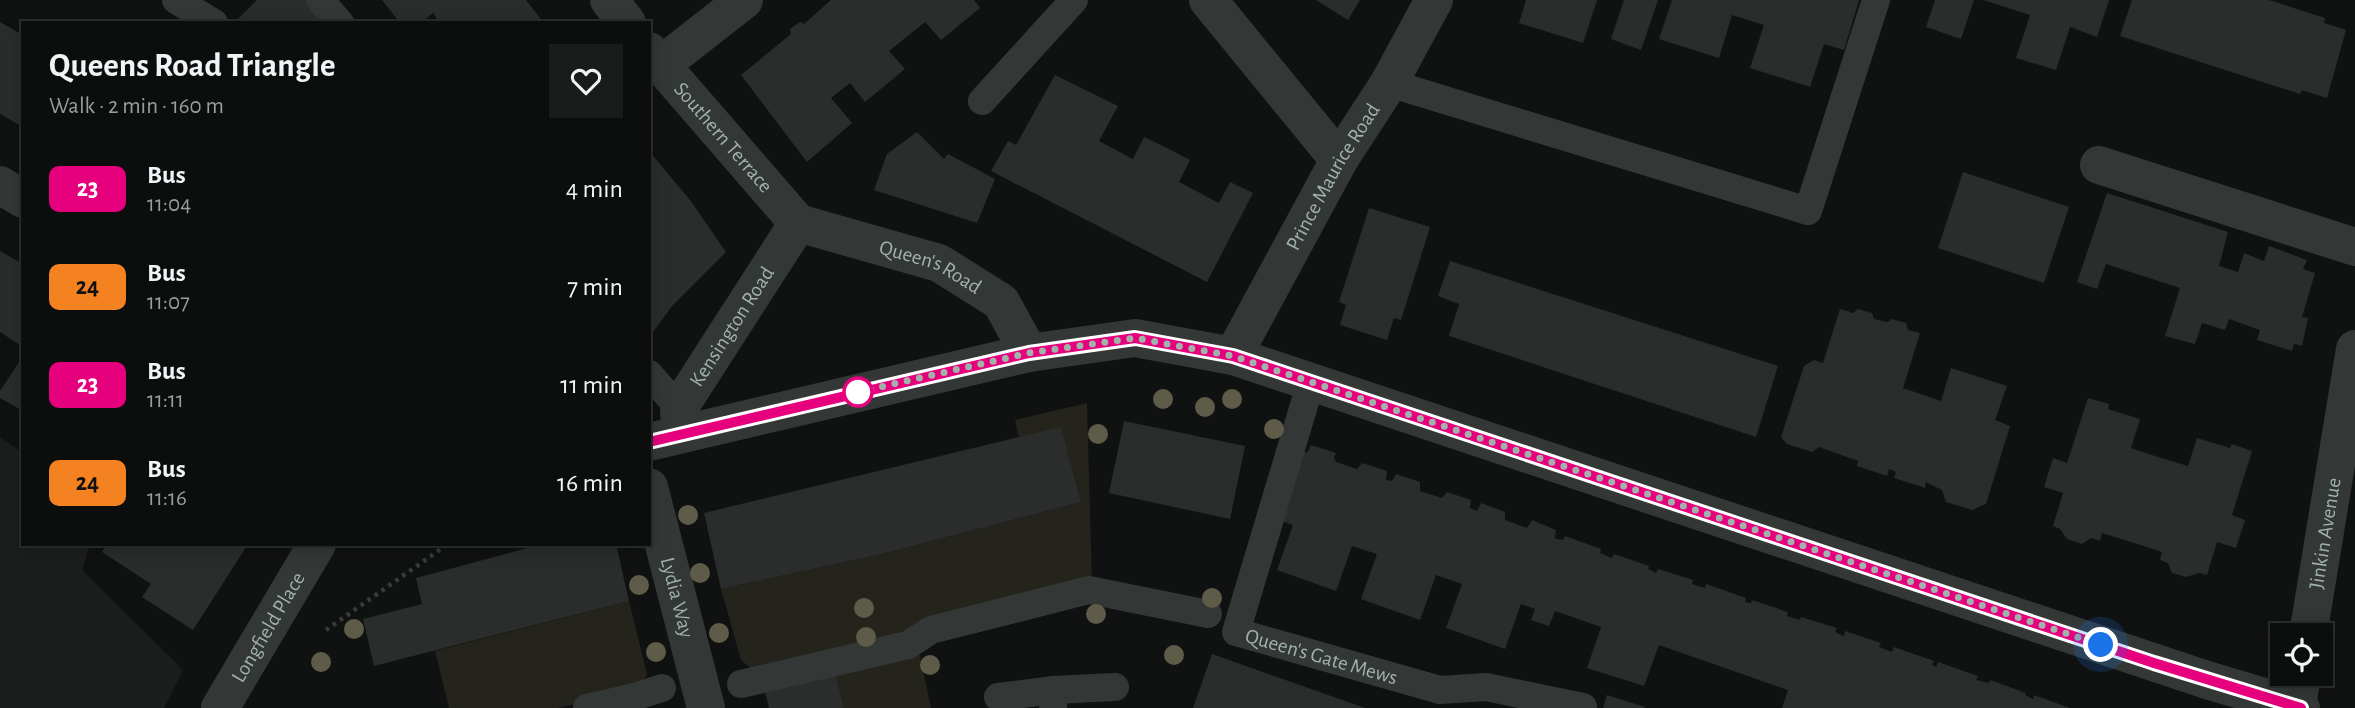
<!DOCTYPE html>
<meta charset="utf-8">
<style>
:root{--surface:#0c0d0d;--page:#1a1b1b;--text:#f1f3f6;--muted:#9a9c9d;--line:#2c2d2e}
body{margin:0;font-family:"Alegreya Sans",sans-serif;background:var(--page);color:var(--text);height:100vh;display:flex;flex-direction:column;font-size:26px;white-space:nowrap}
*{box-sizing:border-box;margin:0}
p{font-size:23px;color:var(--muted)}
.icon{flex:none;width:38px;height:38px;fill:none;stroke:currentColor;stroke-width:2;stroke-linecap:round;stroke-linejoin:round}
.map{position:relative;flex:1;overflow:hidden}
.sheet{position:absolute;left:21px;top:21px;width:630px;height:525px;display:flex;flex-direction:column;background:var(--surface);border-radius:0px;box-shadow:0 4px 18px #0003,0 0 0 2px var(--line)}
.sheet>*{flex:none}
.badge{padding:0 14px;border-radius:10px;font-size:24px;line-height:46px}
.controls{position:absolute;left:2270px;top:623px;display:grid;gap:14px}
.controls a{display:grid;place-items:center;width:63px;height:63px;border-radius:0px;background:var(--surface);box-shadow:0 4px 18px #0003,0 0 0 2px var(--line);font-size:35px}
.you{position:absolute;width:35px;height:35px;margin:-18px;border:5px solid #fff;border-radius:50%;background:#1a73e8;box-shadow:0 0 0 10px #1a73e833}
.map>.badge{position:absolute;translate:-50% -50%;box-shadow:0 0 0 4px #fff}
.round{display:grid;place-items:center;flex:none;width:74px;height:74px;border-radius:0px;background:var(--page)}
.summary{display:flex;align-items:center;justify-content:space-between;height:119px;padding:0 28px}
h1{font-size:33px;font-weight:700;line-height:52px}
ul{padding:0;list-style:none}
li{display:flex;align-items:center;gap:21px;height:98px;padding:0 28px}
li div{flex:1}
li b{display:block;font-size:26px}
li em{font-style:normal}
li .badge{min-width:77px;font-weight:700;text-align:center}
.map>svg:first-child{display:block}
</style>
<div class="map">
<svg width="2355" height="708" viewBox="0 0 2355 708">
<rect width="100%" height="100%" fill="#101111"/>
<!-- built -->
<path fill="#1c1e1e" d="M0,437L23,453V544H90L82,570L183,670L164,708H0Z"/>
<!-- green -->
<g fill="#24241c">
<path d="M1087,403L1092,584L755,672L741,660L721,589L882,554L1081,502L1061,428L1019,438L1015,420Z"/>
<path d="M629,601L647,674L639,688L558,708H449L435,651Z"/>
<path d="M919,651L931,708H844L835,671Z"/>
</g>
<!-- building -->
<g fill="#2b2d2d">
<path d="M257,0H308L327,23H239L236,21Z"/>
<path d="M382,0H526L544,23H440L433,13L421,23H400Z"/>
<path d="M831,0H974L980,8L941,40L925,22L889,51L905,69L865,102L850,83L831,98L852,123L807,162L741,75L791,34L790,29L800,22L804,24Z"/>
<path d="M1316,0H1360L1348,20Z"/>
<path d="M1526,0H1597L1583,43L1519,23Z"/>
<path d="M1624,0H1658L1641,50L1611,39Z"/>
<path d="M1672,0H1859L1844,50L1824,44L1810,87L1750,68L1764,25L1732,15L1719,58L1659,39Z"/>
<path d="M1935,0H1974L1961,39L1926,27Z"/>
<path d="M1983,0H2109L2097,37L2070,27L2056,70L2016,58L2030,15Z"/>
<path d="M2132,0H2269L2325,18L2324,23L2346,30L2327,98L2302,90L2300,94L2120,36Z"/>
<path d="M0,22L23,35V127L0,114Z"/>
<path d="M1055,75L1118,106L1099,141L1133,159L1144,137L1167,148L1190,160L1179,182L1219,203L1230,182L1253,193L1207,282L991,171L1008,141L1016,145Z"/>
<path d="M917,132L944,159L948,154L995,179L977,223L874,190L887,154Z"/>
<path d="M649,151L690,200L726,252L672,306L649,338Z"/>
<path d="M1963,172L2069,207L2044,283L1938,248Z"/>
<path d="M2107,193L2228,232L2219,266L2238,272L2244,253L2264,261L2269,246L2307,260L2303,269L2315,273L2302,317L2308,318L2302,346L2294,344L2292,351L2257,340L2260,330L2229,319L2225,330L2202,323L2195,344L2165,336L2180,288L2106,264L2097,289L2077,282Z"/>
<path d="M1369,208L1430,227L1401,320L1394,318L1387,340L1340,325L1346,305L1339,302Z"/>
<path d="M0,251L23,264V347L0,332Z"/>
<path d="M1450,261L1778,366L1756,437L1449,336L1459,304L1438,296Z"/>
<path d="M1840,309L1853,313L1858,309L1872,313L1874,319L1887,322L1892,319L1906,323L1908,330L1920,333L1903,388L1941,401L1951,368L2007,386L1995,420L2010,426L1986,504L1972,510L1946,502L1942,490L1926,482L1925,488L1894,478L1896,472L1892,470L1889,469L1887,476L1857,466L1858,461L1819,447L1812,452L1787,444L1781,437L1804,366L1814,360L1823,363Z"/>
<path d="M23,356V411L0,398V391Z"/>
<path d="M2088,398L2109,404L2108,409L2140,419L2131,448L2158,457L2188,466L2197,438L2230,448L2232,444L2252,451L2232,515L2245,520L2236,548L2217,542L2207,575L2199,573L2186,577L2172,573L2168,563L2160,560L2162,552L2131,542L2102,533L2100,541L2091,538L2082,544L2067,539L2060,529L2053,526L2063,493L2044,487L2053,458L2067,463Z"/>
<path d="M1124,421L1245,446L1230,519L1109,493Z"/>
<path d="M1061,427L1081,502L882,554L721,589L704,513Z"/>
<path d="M1311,445L1336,453L1334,458L1336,462L1357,469L1362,463L1387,471L1386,480L1392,481L1396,474L1420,482V491L1442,498L1447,492L1471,500L1470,508L1477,511L1481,503L1505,512V520L1527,528L1532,520L1556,530L1555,538L1557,539L1563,540L1565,536L1601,549L1600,553L1612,558L1614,554L1649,566L1648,569L1656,573L1658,569L1693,580L1692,584L1705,588L1706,584L1746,598L1745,602L1751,603L1752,600L1788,612L1787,616L1800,620L1801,617L1837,628L1835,632L1844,636L1845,631L1881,643L1879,647L1892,652L1894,647L1934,661L1932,665L1936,667L1938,662L1978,676L1976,680L1989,683L1990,680L2026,693L2025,695L2033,699L2034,695L2070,708H1782L1788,690L1659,645L1644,686L1587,668L1601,627L1555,611L1549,626L1531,620L1535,609L1521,604L1505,649L1446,628L1462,584L1436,575L1420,620L1361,599L1377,554L1352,546L1336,591L1277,570L1293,525L1279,520L1303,451L1307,453Z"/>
<path d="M107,544L176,546L248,544L193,630L142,597L151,584L102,552Z"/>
<path d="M543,544H616L629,601L374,666L363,619L422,604L416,578Z"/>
<path d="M1212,654L1365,708H1193Z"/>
<path d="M835,671L844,708H769L764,687Z"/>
<path d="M1607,695L1645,707L1644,708H1603Z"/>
</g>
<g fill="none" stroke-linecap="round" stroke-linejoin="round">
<!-- path -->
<path stroke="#373d3a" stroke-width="4.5" stroke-dasharray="3.5 5" stroke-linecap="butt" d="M326,630L448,544"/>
<!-- service -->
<g stroke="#333836" stroke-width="28">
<path d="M176,0L214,23"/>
<path d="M320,0L340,23"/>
<path d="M1389,83L1808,211L1876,0"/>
<path d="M982,101L1074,0"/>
<path d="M649,374L679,408"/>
<path id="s1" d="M1311,382L1236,632L1440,690L1486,687L1583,707"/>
<path d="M741,684L908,645L931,630L1089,590L1208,614"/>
<path d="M998,697L1054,690"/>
<path d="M587,708L631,698L662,688"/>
<path d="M1053,708L1054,690L1115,687"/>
</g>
<!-- minor -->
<g stroke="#333836" stroke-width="38">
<path d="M609,0L627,23"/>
<path d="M1208,0L1339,160"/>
<path id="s2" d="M649,51L798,223"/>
<path d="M661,65L744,0"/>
<path d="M2099,165L2355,247"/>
<path d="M0,185L23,199"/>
<path id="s3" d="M798,223L939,263L1001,302L1029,353"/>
<path id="s4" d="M1233,356L1339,160L1389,83L1434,0"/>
<path id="s5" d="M680,433L679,408L798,223"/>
<path d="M649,442L1029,353L1135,338L1233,356L2207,680L2301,708"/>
<path id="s6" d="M649,487L706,708"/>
<path id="s7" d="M2308,635L2355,349"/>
<path d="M2297,707L2302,674"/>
<path id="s8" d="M220,708L317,544"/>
</g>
</g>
<!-- trees -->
<g fill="#5e5c49">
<circle cx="1163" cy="399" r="10"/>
<circle cx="1232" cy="399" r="10"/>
<circle cx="1205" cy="407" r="10"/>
<circle cx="1274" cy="429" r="10"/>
<circle cx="1098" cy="434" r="10"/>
<circle cx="688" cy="515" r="10"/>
<circle cx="700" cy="573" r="10"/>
<circle cx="639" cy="585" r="10"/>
<circle cx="1212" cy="598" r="10"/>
<circle cx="864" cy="608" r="10"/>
<circle cx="1096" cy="614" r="10"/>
<circle cx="354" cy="629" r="10"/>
<circle cx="719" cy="633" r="10"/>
<circle cx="866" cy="637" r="10"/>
<circle cx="656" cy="652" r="10"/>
<circle cx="1174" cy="655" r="10"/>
<circle cx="321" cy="662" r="10"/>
<circle cx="930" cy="665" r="10"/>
</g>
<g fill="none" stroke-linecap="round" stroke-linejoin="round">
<defs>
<path id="line" d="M649,442L1029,353L1135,338L1233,356L2154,663L2301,708"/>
</defs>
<!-- line casing -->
<use href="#line" stroke="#fff" stroke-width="16"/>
<!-- line -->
<use href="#line" stroke="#e6007e" stroke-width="10"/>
<!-- walk -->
<path stroke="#a1b2aa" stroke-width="7" stroke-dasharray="0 12.6" d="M858,392L1029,353L1135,338L1233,356L2101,645"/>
</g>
<!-- markers -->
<circle fill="#fff" stroke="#e6007e" stroke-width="3.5" cx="858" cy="392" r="14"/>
<g text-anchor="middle" stroke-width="5" stroke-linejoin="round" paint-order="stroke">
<!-- street labels -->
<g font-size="21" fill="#a1b2aa" stroke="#0b0c0c">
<text dy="7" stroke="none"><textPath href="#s2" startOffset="114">Southern Terrace</textPath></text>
<text dy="7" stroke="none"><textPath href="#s4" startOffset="205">Prince Maurice Road</textPath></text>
<text dy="7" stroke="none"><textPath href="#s3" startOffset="140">Queen's Road</textPath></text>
<text dy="7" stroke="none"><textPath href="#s5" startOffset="122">Kensington Road</textPath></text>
<text dy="7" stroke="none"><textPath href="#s7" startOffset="103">Jinkin Avenue</textPath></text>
<text dy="7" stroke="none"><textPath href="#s6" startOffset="114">Lydia Way</textPath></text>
<text dy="7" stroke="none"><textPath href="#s8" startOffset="94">Longfield Place</textPath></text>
<text dy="7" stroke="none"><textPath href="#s1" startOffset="350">Queen's Gate Mews</textPath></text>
</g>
</g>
</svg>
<div class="controls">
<a><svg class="icon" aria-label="locate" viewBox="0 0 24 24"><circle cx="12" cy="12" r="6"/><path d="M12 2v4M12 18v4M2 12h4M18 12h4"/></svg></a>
</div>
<div class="you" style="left:2101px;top:645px"></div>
<section class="sheet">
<div class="summary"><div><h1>Queens Road Triangle</h1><p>Walk · 2 min · 160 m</p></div><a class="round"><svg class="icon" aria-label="heart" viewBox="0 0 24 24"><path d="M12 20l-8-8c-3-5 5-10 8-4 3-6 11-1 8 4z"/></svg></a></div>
<ul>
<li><span class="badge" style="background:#e6007e;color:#fff">23</span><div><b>Bus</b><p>11:04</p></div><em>4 min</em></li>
<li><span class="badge" style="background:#f58220;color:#111">24</span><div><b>Bus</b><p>11:07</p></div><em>7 min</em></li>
<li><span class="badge" style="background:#e6007e;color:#fff">23</span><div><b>Bus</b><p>11:11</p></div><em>11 min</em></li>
<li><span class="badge" style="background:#f58220;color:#111">24</span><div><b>Bus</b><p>11:16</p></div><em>16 min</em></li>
</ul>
</section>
</div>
